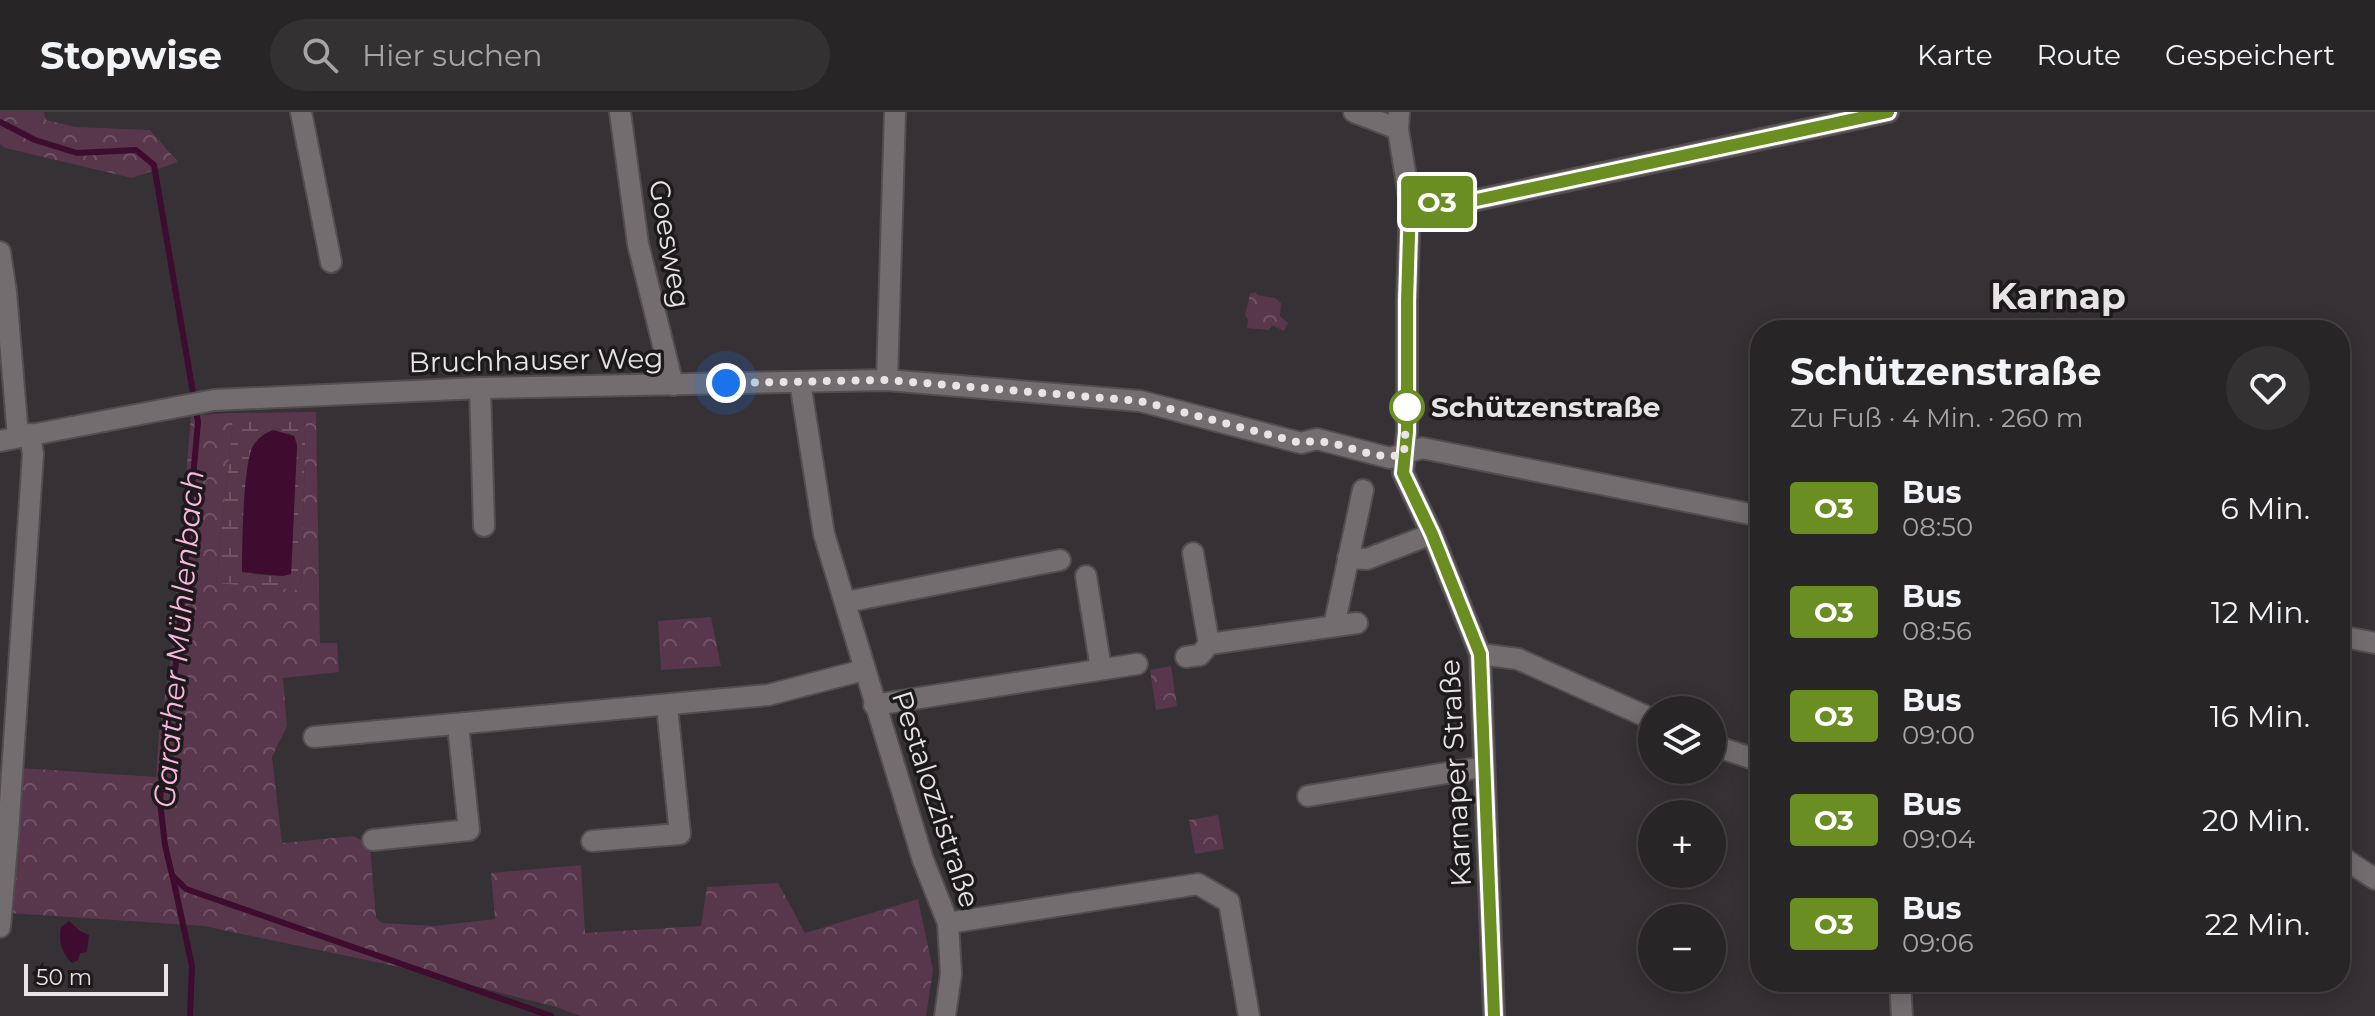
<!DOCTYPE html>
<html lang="de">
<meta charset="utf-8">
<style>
:root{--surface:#282527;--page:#343133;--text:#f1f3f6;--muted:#a5a5a7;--line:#444244}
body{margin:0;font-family:Montserrat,sans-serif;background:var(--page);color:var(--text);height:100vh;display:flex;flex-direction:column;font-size:30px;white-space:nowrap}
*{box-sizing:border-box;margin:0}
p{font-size:26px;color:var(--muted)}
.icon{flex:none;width:44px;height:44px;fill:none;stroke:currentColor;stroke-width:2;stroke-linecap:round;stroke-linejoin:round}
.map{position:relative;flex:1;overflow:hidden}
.details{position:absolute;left:1750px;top:208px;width:600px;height:672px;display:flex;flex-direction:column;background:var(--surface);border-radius:32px;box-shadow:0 4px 20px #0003,0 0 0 2px var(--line)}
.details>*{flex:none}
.badge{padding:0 16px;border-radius:6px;font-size:28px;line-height:52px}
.controls{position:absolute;left:1638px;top:584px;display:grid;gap:16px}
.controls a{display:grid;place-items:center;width:88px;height:88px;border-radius:50%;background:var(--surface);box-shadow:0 4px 20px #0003,0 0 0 2px var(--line);font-size:40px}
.scale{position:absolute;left:24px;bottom:20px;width:144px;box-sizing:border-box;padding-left:8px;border:4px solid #e7e4e5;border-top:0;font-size:22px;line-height:28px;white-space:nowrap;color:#e7e4e5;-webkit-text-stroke:6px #1c1a1b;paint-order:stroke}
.you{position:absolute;width:40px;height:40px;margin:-20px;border:6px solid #fff;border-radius:50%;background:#1a73e8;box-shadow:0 0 0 12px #1a73e833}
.map>.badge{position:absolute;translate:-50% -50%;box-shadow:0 0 0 4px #fff}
.round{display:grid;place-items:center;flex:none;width:84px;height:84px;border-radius:42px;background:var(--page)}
.summary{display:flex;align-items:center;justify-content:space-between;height:136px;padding:0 40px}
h1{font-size:38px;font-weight:700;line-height:60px}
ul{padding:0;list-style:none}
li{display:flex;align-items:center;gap:24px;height:104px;padding:0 40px}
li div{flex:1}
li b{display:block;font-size:30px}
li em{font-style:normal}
li .badge{min-width:88px;font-weight:700;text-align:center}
header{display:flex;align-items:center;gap:48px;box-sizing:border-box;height:112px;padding:0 40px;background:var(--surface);border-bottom:2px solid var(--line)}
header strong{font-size:38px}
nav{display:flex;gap:44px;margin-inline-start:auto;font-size:28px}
.search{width:560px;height:72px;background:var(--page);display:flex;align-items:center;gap:20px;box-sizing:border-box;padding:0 28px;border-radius:44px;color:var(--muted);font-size:30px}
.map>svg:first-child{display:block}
</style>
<header>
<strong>Stopwise</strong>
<div class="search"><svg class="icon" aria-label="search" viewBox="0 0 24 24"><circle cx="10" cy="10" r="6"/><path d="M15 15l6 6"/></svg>Hier suchen</div>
<nav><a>Karte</a><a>Route</a><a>Gespeichert</a></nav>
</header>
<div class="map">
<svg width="2375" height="904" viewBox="0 0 2375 904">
<defs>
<pattern id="wetland-marsh" width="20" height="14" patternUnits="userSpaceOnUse" patternTransform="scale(2)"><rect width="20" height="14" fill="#58364b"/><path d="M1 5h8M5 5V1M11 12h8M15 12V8" fill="none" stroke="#705365"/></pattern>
<pattern id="park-crowns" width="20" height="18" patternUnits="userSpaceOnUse" patternTransform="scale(2)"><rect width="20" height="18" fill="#58364b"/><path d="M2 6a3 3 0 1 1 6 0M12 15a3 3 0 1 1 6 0" fill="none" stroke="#705365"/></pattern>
</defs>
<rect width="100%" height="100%" fill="#363134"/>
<!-- wetland -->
<path fill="url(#wetland-marsh)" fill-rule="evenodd" d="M233,308H306L301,478L216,472ZM288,321L294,324L297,333L291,462L283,464L252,462Z"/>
<!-- park -->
<g fill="url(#park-crowns)" fill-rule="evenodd">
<path d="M0,0H44L46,8L76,15L150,18L178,50L132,66L5,36L0,32Z"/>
<path d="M1256,180L1257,183L1275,186L1281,191L1280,204L1288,211L1284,219L1272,213L1269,218L1247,216L1248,208L1245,203L1250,182Z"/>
<path d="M316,300L320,531H337L339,560L283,566L287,614L272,645L282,731L354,724L370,734L376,806L382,811L434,814L495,807L491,761L581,753L585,821L701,814L707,775L778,771L805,821L918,787L933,858L926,904H581L556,895L395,854L204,814L9,801L21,656L156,665L159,622L171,546L191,304L227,301ZM233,308H306L301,478L216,471Z"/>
<path d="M711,505L721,554L661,558L658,509Z"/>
<path d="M1171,554L1177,594L1156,598L1150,558Z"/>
<path d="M1218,703L1224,737L1195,742L1189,708Z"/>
</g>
<!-- water -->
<g fill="#3e0c2e">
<path d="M273,318L294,324L297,333L291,462L283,464L242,460C242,435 243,352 253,334C258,326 264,322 273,318Z"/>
<path d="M69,809L80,819L89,823L87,840L80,841L78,848L72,851C62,842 58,829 61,815Z"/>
</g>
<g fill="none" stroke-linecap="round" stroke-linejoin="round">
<!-- stream -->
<g stroke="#3e0c2e" stroke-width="6">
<path d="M0,10L35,28L77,41L136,38L154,53L198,310L177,544L165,627L160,690L165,733L172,763L186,777L551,904"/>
<path d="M173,766L192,854L190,904"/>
</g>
<defs>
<g id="street">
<path d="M301,0L331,150"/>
<path d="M620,0L638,132L673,273"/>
<path d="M1354,0L1398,17"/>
<path d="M1399,0L1398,17L1410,91L1407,189V320L1403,361L1432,422L1480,542L1494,904"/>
<path d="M1410,91L1472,89L1888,0"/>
<path d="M0,140L6,180L18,325"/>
<path d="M887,268L895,0"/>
<path d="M800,270L824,422L923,748L948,811L951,862L945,904"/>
<path d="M480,276L484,414"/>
<path d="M0,329L214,288L480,276L887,268L1140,289L1301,331L1317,327L1390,346L1422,336L1760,404"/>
<path d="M1193,441L1209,532"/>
<path d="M1348,446L1367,447L1432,422"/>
<path d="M1086,464L1101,557"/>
<path d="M846,490L1060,448"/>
<path d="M1334,514L1363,378"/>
<path d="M2340,524L2375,531"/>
<path d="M1480,542L1518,547L1652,607"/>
<path d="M1186,545L1200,543L1209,532L1357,511"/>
<path d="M874,593L1137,552"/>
<path d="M314,625L768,583L864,558"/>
<path d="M1712,633L1760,649"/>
<path d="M1308,684L1483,655"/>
<path d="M373,728L469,718L458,613"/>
<path d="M592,729L680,722L667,594"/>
<path d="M2340,744L2375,767"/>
<path d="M948,811L1198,772L1229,790L1249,904"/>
<path d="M0,815L8,722L33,342L30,322"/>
<path d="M1900,870L1902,904"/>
</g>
</defs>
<!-- street casing -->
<use href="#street" stroke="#524e50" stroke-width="24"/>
<!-- street -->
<use href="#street" stroke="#736d70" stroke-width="20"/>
</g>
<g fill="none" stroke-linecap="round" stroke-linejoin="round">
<defs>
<path id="line" d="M1494,904L1480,542L1432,422L1403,361L1407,320V189L1410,91L1472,89L1888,0"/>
</defs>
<!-- line casing -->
<use href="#line" stroke="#fff" stroke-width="18"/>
<!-- line -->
<use href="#line" stroke="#6b8e23" stroke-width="12"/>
<!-- walk -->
<path stroke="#e7e4e5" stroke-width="8" stroke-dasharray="0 14.4" d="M726,271L887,268L1140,289L1301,331C1336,322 1370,352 1404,342L1407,295"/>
</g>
<!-- markers -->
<circle fill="#fff" stroke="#6b8e23" stroke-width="4" cx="1407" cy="295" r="16"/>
<g text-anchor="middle" stroke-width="7" stroke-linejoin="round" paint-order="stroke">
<!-- street labels -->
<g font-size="28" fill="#e7e4e5" stroke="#1c1a1b">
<text transform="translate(670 132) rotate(80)" y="10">Goesweg</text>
<text transform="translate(536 248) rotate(-1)" y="10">Bruchhauser Weg</text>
<text transform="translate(1455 661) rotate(-93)" y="10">Karnaper Straße</text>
<text transform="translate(936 687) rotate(72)" y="10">Pestalozzistraße</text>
</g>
<!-- stop labels -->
<g font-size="28" font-weight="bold" fill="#e7e4e5" stroke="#1c1a1b" text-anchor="start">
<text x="1431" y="305">Schützenstraße</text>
</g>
<!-- water labels -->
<g font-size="30" font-style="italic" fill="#fbb6df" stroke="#1c1a1b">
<text transform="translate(179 527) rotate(-85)" y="10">Garather Mühlenbach</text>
</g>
<!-- district labels -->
<g font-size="36" font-weight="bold" fill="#e7e4e5" stroke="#1c1a1b">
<text x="2058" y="197">Karnap</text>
</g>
</g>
</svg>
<div class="controls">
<a><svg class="icon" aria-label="layers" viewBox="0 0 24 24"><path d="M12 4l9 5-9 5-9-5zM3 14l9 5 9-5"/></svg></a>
<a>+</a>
<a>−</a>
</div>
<div class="scale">50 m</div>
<div class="you" style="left:726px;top:271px"></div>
<b class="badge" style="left:1437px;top:90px;background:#6b8e23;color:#fff">O3</b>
<section class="details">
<div class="summary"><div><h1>Schützenstraße</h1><p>Zu Fuß · 4 Min. · 260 m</p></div><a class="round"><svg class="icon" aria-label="heart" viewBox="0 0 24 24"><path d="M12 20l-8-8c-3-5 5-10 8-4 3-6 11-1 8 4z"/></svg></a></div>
<ul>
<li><span class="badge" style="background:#6b8e23;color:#fff">O3</span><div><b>Bus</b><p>08:50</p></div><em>6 Min.</em></li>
<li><span class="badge" style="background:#6b8e23;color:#fff">O3</span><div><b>Bus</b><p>08:56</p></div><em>12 Min.</em></li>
<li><span class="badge" style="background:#6b8e23;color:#fff">O3</span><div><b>Bus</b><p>09:00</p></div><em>16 Min.</em></li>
<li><span class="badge" style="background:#6b8e23;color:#fff">O3</span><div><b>Bus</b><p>09:04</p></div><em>20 Min.</em></li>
<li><span class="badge" style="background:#6b8e23;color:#fff">O3</span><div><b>Bus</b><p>09:06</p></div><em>22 Min.</em></li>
</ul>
</section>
</div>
